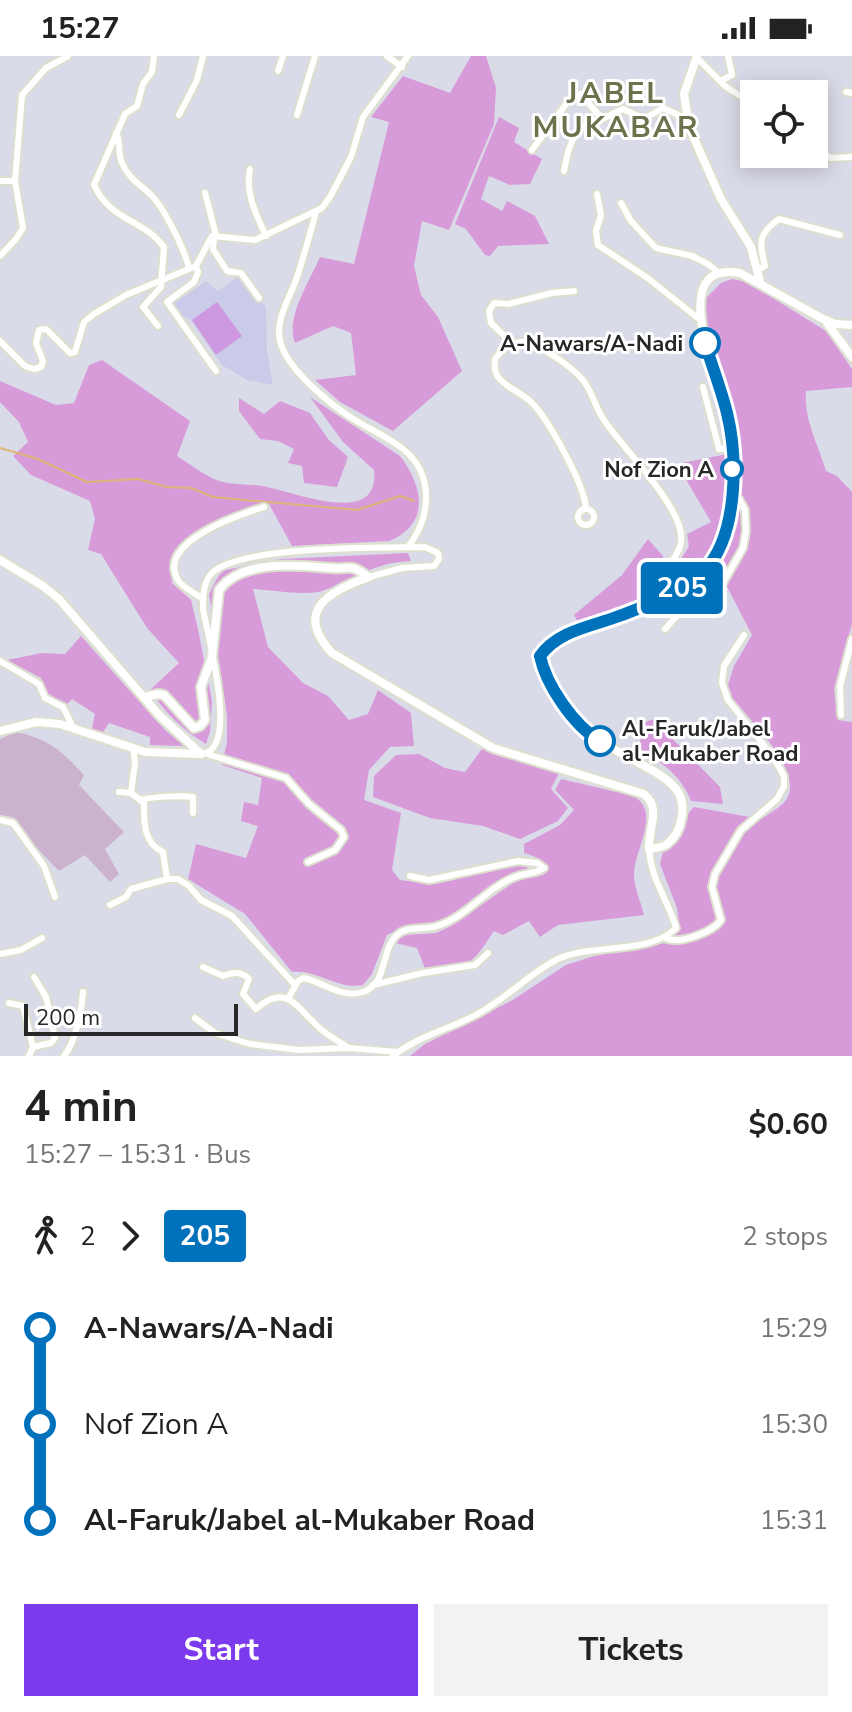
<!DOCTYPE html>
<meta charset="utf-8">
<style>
:root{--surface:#fff;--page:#f2f2f2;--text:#222;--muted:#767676;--accent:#7c3aed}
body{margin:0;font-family:"Nunito Sans",sans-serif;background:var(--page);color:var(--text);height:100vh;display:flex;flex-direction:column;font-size:30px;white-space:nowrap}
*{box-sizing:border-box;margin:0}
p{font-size:26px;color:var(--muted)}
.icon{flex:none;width:44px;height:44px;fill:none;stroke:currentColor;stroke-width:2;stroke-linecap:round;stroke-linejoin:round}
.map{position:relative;height:1000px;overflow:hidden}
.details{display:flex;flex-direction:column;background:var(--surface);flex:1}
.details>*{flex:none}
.badge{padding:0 16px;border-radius:6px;font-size:28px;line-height:52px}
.controls{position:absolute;left:740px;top:24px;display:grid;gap:16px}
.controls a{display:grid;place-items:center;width:88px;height:88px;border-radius:0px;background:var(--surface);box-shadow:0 4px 20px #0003;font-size:40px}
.scale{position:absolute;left:24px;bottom:20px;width:214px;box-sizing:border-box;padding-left:8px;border:4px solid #272727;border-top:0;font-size:22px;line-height:28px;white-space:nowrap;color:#272727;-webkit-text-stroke:6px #fff;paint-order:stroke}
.map>.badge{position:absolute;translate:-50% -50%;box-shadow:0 0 0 4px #fff}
.legs{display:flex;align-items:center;gap:12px;height:88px;padding:0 24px;font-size:26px}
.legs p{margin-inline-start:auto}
.overview{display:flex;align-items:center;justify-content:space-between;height:136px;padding:0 24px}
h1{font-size:44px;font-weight:700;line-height:60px}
.action{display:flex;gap:16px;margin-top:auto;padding:16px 24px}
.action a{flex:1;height:92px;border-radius:0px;background:var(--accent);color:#fff;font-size:32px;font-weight:700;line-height:92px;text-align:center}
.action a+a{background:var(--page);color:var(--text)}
ul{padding:0 24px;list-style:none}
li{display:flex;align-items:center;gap:28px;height:96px;font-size:30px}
li i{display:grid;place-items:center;width:12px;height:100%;margin:0 10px;background:currentColor}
li i::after{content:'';width:20px;height:20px;margin:-10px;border:6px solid;border-radius:50%;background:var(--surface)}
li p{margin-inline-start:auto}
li:first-child i{background:linear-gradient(#0000 50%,currentColor 0)}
li:last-child i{background:linear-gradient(currentColor 50%,#0000 0)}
.status{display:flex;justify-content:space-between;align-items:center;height:56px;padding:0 40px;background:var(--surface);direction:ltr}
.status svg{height:22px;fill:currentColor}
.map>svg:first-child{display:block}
</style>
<div class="status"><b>15:27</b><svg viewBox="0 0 49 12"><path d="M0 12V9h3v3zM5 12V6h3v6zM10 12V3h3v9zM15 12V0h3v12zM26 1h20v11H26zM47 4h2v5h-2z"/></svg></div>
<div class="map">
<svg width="852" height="1000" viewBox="0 0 852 1000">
<rect width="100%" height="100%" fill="#dadbe8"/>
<!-- education -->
<path fill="#cacbe8" d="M239,220L259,247L262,246L266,251L267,294L273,329L247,324L222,309L190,263L182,260L173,248L206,225L218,235Z"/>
<!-- green -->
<g fill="#d89bda">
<path d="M471,0H486L496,32L494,68L449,174L422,165L414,210L421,239L438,261L462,315L393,375L340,346L315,324L356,319L351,277L333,270L295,287C285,261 310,225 320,201L354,208L389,66L371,61L403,20L450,37Z"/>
<path d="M499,61L519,72L514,86L542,103L530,128L510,129L489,120L481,143L502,155L507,145L535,160L549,188L498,190L490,200L485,199L466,173L455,168Z"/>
<path d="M732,223L747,226L826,275L852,313V331L806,335C804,365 818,388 826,415L837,420L852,436V568L834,633L838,664L852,666V1000H410L425,988L511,945L566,909L594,900L665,887L680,875L677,852L660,808L663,795C685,784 679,764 694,751L761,763C770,757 786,749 789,738C798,710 749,663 732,642L728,629L734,610L752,579L722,521H715C757,454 718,335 703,262L704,244L721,227Z"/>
<path d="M102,304L190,365L177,400C190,408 205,420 219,425C233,429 249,428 262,430C290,434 381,474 374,414L343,386L310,341L400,400C423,430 431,468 389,485L292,490L269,448C239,456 186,470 173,502C170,509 172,520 172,527L191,544L199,578L212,645L210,675L206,688C183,674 165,657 150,634L179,607L147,572L101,498L88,494L95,463L90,445L31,419L13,400L28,386L19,366L0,346V325L56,349L74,347L89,309Z"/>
<path d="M239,342L264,358L280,345L310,357L328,383L348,401L337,431L304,427L302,410L288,407L294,393L278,385L260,383L239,355Z"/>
<path d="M727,398C726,446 728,509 674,530L668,526L669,523L689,490L687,478L711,466L677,408Z"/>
<path d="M648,483L663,500L656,536L578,566L574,559L622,519Z"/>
<path d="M408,497L411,505C369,507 357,524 322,535C306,540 271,534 253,533L268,591L303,627L328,640L349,664L368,658L378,634L411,657L414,690L390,691L369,714L364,744L401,757L392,814L400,824C413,825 427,829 439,827C464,823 506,803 529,812C493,822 483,842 454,858C433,870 408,868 387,879L372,918L363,929C336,934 318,913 292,916L245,858L188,823L196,788L246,802L258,770L241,765L244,746L258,749L262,722L222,709L227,686V660L209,538L219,519L225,514L282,503Z"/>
<path d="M81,580L164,673L184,690L150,689V681L109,667L103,676L92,673L95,658L72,643L67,648L47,639L41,622L7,604L42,597L65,598Z"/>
<path d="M653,663L720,731L723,748L691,745C681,719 662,707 640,693L641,668Z"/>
<path d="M482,693L559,717L551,733L568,752L558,765L520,783L483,770L430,762L373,741L374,720L396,699L419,698L445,712L465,716Z"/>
<path d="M561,723L634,740C661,758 636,790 634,816C633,829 641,846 644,859L558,869L540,881L529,865L503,879L494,875C471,910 469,911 428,920L417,892L395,887L404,879L436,877L451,870L517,824L543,819L546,812C541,802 534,800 524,797V788L560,769L574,754L555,734Z"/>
</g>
<!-- cemetery -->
<path fill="#cbb3d0" d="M16,676C49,683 62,695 84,719L79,729L124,776L105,793L119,818L110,826L85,799L59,815L23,778L13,761L0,759V683Z"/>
<!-- pitch -->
<path fill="#cd98e0" d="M217,246L242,280L216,299L192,264Z"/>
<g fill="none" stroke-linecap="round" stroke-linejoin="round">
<!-- stream -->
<path stroke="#e0b476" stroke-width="2" d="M0,392L38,403L87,426L138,423L167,431L191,432L213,441L357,454L400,440L414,445"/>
<defs>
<g id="street">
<path d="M154,0L152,16L143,28L137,50L125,58L94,129C111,166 144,163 164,191L161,231L143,251L158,270"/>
<path d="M387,0L402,11"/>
<path d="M697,2L725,30L754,49"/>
<path d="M278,15L283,0"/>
<path d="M720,25L732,19L728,0"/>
<path d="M846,36L852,37"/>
<path d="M179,59L197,24L203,0"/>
<path d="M297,59L315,0"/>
<path d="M116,77C122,86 117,97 122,107C128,122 141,129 152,140C164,152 186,196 189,213"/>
<path d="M814,93L831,102L852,101"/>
<path d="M532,94L572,40L581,38L602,63L623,53L644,63L663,52L687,63"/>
<path d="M250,113C245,138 256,158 266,180"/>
<path d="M564,115C570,86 572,72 602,63"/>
<path d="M0,125H15"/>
<path d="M205,137L216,179"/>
<path d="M597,138L601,159L596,175L598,189L649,223L699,263"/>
<path d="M621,147L631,165L656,192L692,200L708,208L719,217"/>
<path d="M316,156C310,178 304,200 297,221C290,242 275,263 280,285C287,314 331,349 355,364C371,374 388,381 403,393C435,419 431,461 408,491"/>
<path d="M214,180L213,193L227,215L241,217L259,242"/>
<path d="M0,200L16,183L23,172L15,125L22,39L46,12L68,0"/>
<path d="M196,210L198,216L194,226L167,246L216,315"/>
<path d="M757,214L765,210C759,186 758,178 779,163L840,179"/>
<path d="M0,285L25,310L34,313L41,311L43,305L36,287L39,274L46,273L70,297L75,296L84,266L94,258L126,239L196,210L212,180L255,184L322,152L330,141L351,101L363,61L408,0"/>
<path d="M512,287L491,267L489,255L494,247L508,248L552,237L574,235"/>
<path d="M703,331L719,393L731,392"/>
<circle cx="586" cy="461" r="8"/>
<path d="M586,453C585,429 549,365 533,348C523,337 506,332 498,321C494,315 494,310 495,303C505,289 517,282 534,288C550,297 571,310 583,324C593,337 596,354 606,367C625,394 677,446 681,478C684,503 659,505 666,540"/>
<path d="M203,543C195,537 183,532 178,524C155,486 241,458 264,451"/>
<path d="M665,573L685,551L716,539L743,492L746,475L745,454L739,443L731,441"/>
<path d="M0,605L39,628L45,642L63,651L74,673"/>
<path d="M841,659L840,630L852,583"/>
<path d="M133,691L135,707L131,737L144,747C144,766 143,787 163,796L167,823"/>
<path d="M201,698C241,696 207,578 203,553C203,541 203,528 211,518C237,489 383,492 425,491L438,497L439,503L434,510L402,512L369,521"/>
<path d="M207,698L286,722L309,748L341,774L344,781L335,794L308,806"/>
<path d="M119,736L131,737"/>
<path d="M140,744C150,741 183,739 193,741V757"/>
<path d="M0,764L13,767L44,810L55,841"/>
<path d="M110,849L126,841L131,833L167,823H178L189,830L201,844L232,860L295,929"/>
<path d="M666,882C679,889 713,876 721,864L712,831L715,818L741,774L777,743L784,730V720L774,702L728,644L722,627L724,610L744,579"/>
<path d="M0,898L21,894L42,882"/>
<path d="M203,911L223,920C234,916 241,915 249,923L243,938L256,953C288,924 299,956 322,974C330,981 340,986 349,992"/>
<path d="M373,929L423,917L475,909L488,897"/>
<path d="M288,943L298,925L304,922C323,926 342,943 363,936C390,927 379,889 401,876C411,870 426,874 437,870C467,861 486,832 515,821C524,817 535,818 544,812L537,807L518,805L429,824L410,820"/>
<path d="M9,947L23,950L33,991"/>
<path d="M195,962L215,977L250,988L299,994L349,992L398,996"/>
<path d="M29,1000L33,991L51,987L55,982L46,941L34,921"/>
<path d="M64,1000C75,987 82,954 83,936"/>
<path d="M393,1000C419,979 452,973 481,956C508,941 531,916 558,903C593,887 649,899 676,872C668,843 651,825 649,793"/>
</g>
<g id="secondary">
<path d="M697,0L684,38L689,71L721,143L751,191L760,226"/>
<path d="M827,267L852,301"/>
<path d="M0,504L43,530L59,543L159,659L201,698"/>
<path d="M369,521C329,535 293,555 332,597L493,692L644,738C662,753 648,771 649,793C655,792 662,792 667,788C682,777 688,748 676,733C664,719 646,711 630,702C618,695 604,689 593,681C569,662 546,630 540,600C556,579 578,573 602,565C653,549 714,529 727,471C735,436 734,396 727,362C722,330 662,203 740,217L823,263L835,268L852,269"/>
<path d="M144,641L158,638L164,639L194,672L200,670L205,664L201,631L212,601L219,534C243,502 298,510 333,512C339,513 347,511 352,512C358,513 364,518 369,521"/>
<path d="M0,675L36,666L60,668L145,696L201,698"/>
</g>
</defs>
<!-- street casing -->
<use href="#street" stroke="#dddfcf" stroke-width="10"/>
<!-- secondary casing -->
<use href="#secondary" stroke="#dddfcf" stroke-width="12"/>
<!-- street -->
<use href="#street" stroke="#fff" stroke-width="6"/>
<!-- secondary -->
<use href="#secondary" stroke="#fff" stroke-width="8"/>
</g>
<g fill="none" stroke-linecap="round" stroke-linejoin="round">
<defs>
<path id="line-1" d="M600,685C574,670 546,629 540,600C559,574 591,571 619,560C648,549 683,538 705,514C738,479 738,402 727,357C721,333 712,310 705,287"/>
</defs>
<!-- line-1 casing -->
<use href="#line-1" stroke="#fff" stroke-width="18"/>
<!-- line-1 -->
<use href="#line-1" stroke="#0072bc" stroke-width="12"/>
</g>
<!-- markers -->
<g fill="#fff" stroke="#0072bc" stroke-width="4">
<circle cx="705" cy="287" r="14"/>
<circle cx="732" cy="413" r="10"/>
<circle cx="600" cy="685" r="14"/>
</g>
<g text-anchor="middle" stroke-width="6" stroke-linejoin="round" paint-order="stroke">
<!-- stop labels -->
<g font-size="22" font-weight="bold" fill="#272727" stroke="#fff" text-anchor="end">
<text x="683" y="295">A-Nawars/A-Nadi</text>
<text x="714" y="421">Nof Zion A</text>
<text x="622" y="680" text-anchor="start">Al-Faruk/Jabel<tspan x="622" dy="25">al-Mukaber Road</tspan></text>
</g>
<!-- district labels -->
<g font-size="30" font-weight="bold" letter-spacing="2" fill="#6d724d" stroke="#fff">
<text x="616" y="47">JABEL<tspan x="616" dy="34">MUKABAR</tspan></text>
</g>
</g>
</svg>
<div class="controls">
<a><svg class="icon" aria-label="locate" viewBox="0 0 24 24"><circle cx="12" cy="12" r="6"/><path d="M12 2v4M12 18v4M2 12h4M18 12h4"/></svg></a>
</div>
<div class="scale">200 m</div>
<b class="badge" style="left:682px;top:532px;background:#0072bc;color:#fff">205</b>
</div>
<section class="details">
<div class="overview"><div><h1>4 min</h1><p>15:27 – 15:31 · Bus</p></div><b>$0.60</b></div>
<div class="legs"><svg class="icon" aria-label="walk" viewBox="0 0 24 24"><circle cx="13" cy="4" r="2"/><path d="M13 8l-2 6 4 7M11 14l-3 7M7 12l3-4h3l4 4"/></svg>2<svg class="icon" aria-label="forward" viewBox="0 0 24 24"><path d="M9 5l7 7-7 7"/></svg><b class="badge" style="background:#0072bc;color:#fff">205</b><p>2 stops</p></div>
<ul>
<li><i style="color:#0072bc"></i><b>A-Nawars/A-Nadi</b><p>15:29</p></li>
<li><i style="color:#0072bc"></i><span>Nof Zion A</span><p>15:30</p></li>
<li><i style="color:#0072bc"></i><b>Al-Faruk/Jabel al-Mukaber Road</b><p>15:31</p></li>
</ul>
<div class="action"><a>Start</a><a>Tickets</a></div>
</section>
